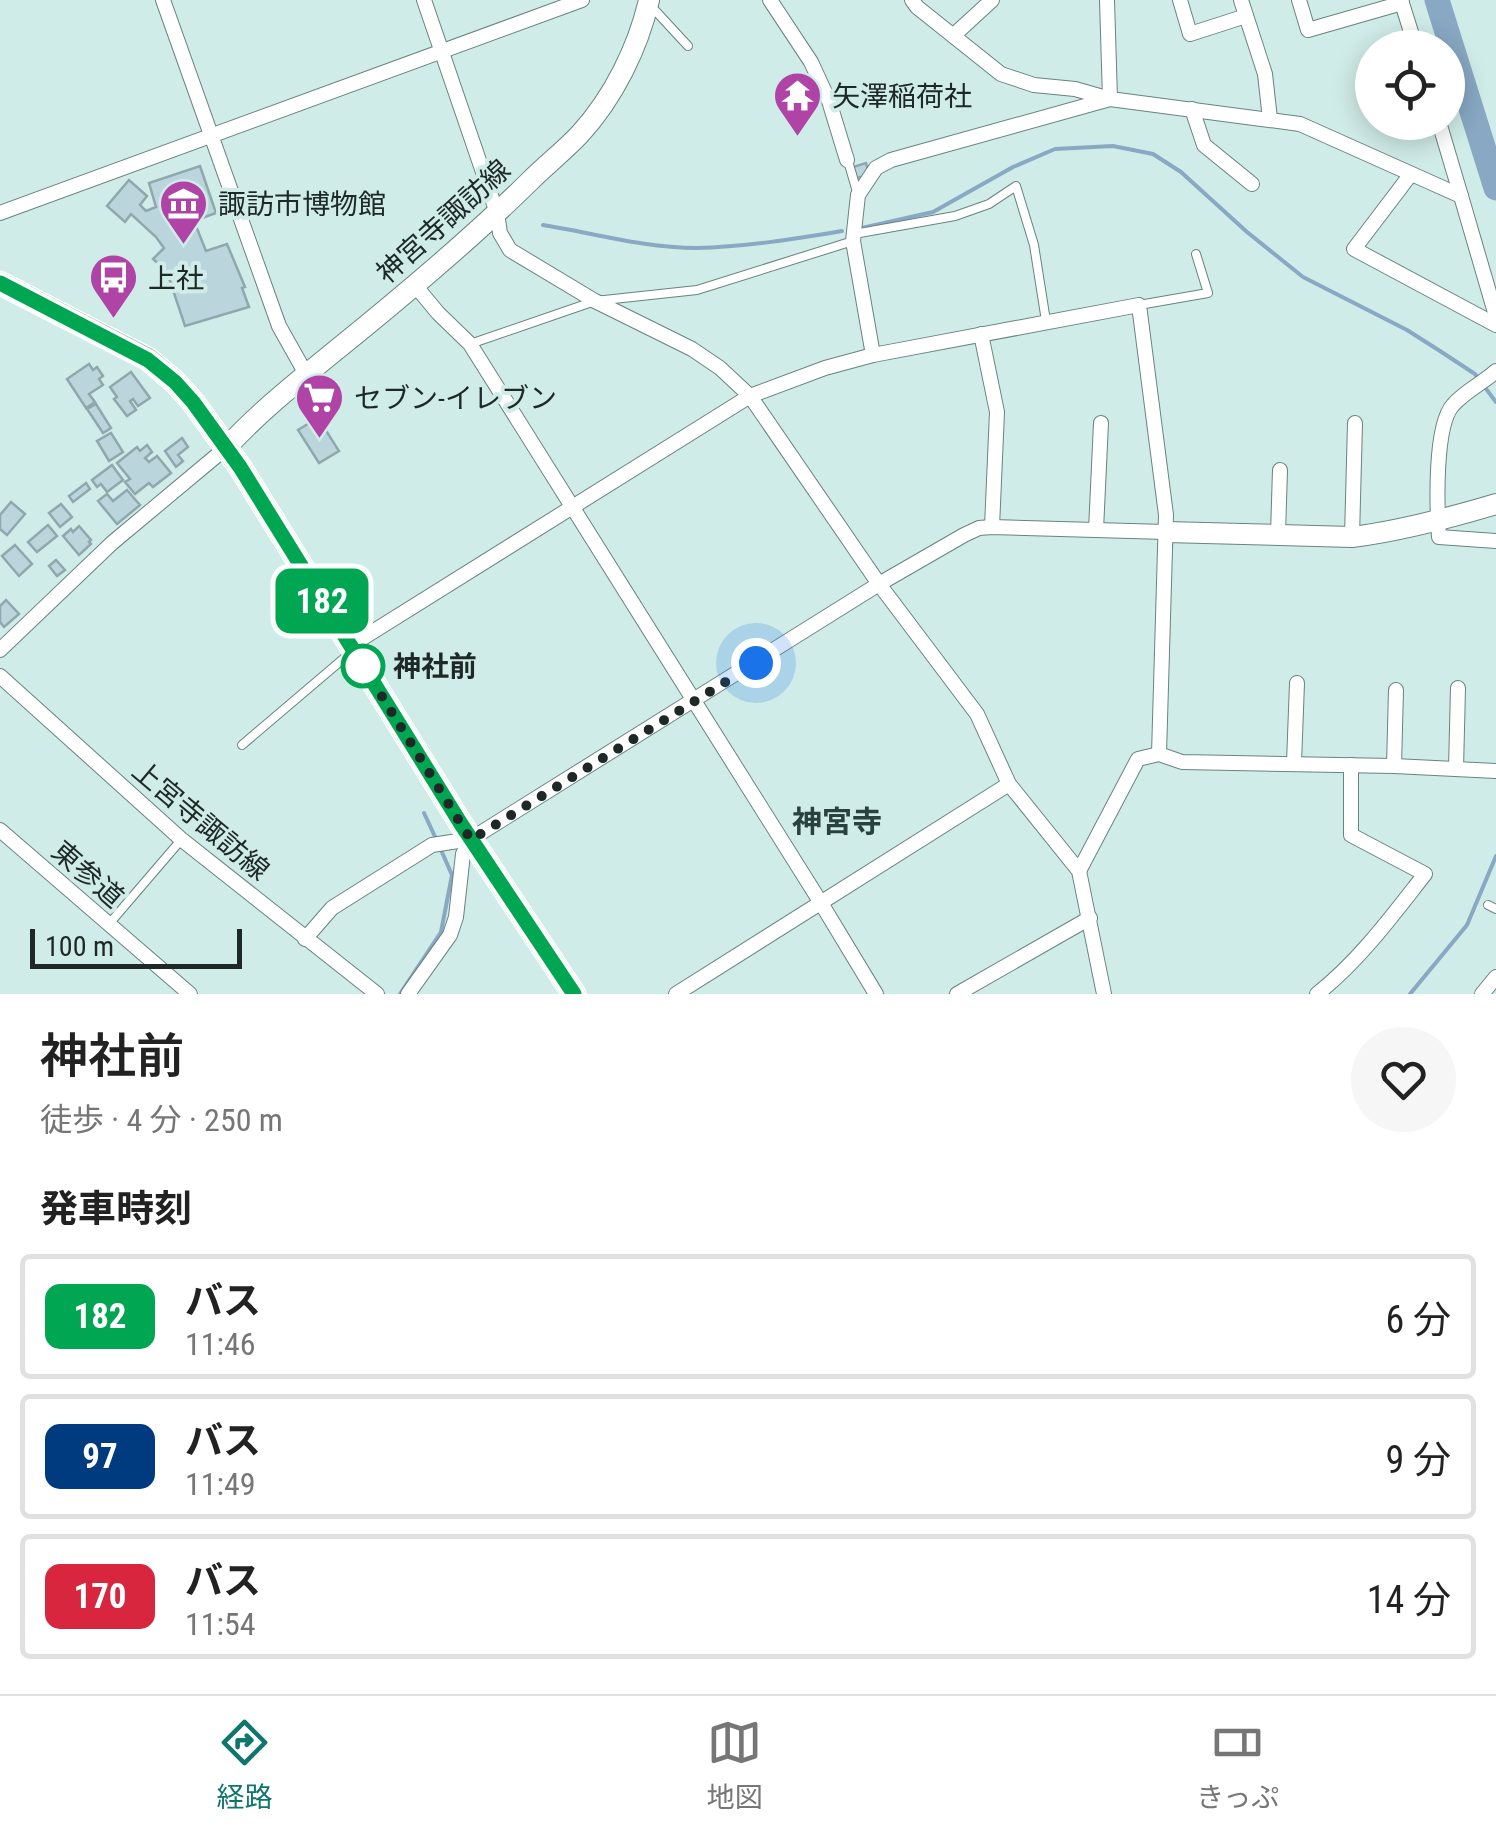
<!DOCTYPE html>
<html lang="ja">
<meta charset="utf-8">
<style>
:root{--surface:#fff;--page:#f6f6f6;--text:#222;--muted:#767676;--line:#e0e0e0;--accent:#0f766e}
body{margin:0;font-family:"Roboto Condensed","Noto Sans JP",sans-serif;background:var(--page);color:var(--text);height:100vh;display:flex;flex-direction:column;font-size:38px;white-space:nowrap}
*{box-sizing:border-box;margin:0}
p{font-size:32px;color:var(--muted)}
.icon{flex:none;width:55px;height:55px;fill:none;stroke:currentColor;stroke-width:2;stroke-linecap:round;stroke-linejoin:round}
.map{position:relative;height:994px;overflow:hidden}
.side{display:flex;flex-direction:column;background:var(--surface);flex:1}
.side>*{flex:none}
.badge{padding:0 20px;border-radius:15px;font-size:35px;line-height:65px}
.tools{position:absolute;left:1355px;top:30px;display:grid;gap:20px}
.tools a{display:grid;place-items:center;width:110px;height:110px;border-radius:50%;background:var(--surface);box-shadow:0 5px 25px #0003;font-size:50px}
.scale{position:absolute;left:30px;bottom:25px;width:212px;box-sizing:border-box;padding-left:10px;border:5px solid #1d2827;border-top:0;font-size:28px;line-height:35px;white-space:nowrap;color:#1d2827;-webkit-text-stroke:8px #d0ece8;paint-order:stroke}
.you{position:absolute;width:50px;height:50px;margin:-25px;border:8px solid #fff;border-radius:50%;background:#1a73e8;box-shadow:0 0 0 15px #1a73e833}
.map>.badge{position:absolute;translate:-50% -50%;box-shadow:0 0 0 5px #fff}
h2{padding:0 40px;font-size:38px;line-height:90px}
.round{display:grid;place-items:center;flex:none;width:105px;height:105px;border-radius:52px;background:var(--page)}
.overview{display:flex;align-items:center;justify-content:space-between;height:170px;padding:0 40px}
h1{font-size:48px;font-weight:600;line-height:75px}
ul{padding:0;list-style:none}
li{display:flex;align-items:center;gap:30px;height:125px;margin:0 20px 15px;padding:0 20px;border:5px solid var(--line);border-radius:10px}
li div{flex:1}
li b{display:block;font-size:38px}
li em{font-style:normal}
li .badge{min-width:110px;font-weight:700;text-align:center}
.dock{display:flex;justify-content:space-around;align-items:center;height:140px;border-top:2px solid var(--line);background:var(--surface);font-size:28px;color:var(--muted)}
.dock a{display:grid;justify-items:center;gap:5px}
.dock .on{color:var(--accent)}
.map>svg:first-child{display:block}
</style>
<div class="map">
<svg width="1496" height="994" viewBox="0 0 1496 994">
<rect width="100%" height="100%" fill="#d0ece8"/>
<g fill="none" stroke-linecap="round" stroke-linejoin="round">
<!-- stream -->
<g stroke="#88a8c3" stroke-width="4">
<path d="M543,225C593,233 645,248 696,248C745,247 794,239 842,231"/>
<path d="M862,228L933,212L1013,167L1055,149L1113,146L1153,154L1181,172L1247,232L1303,277L1407,330L1440,351L1475,374L1496,402"/>
<path d="M424,813L437,841"/>
<path d="M400,994L441,932L452,875L441,850"/>
<path d="M1410,994L1467,925L1496,856"/>
</g>
<!-- river -->
<path stroke="#88a8c3" stroke-width="25" d="M1437,0L1496,188"/>
</g>
<!-- building -->
<g fill="#bbd5dc" stroke="#8ea8ae" stroke-width="2.5">
<path d="M866,163L869,175L857,178L853,167Z"/>
<path d="M200,166L216,213L194,221L206,251L227,244L245,287L242,288L249,307L185,326L167,272L153,259L164,248L156,237L131,214L125,222L107,206L129,180L147,196L140,205L146,211L156,207L149,183Z"/>
<path d="M89,364L93,370L97,367L103,376L99,379L103,385L89,394L95,402L86,408L67,379Z"/>
<path d="M131,372L150,398L138,406L133,399L130,401L136,410L127,416L114,399L117,397L110,387Z"/>
<path d="M96,404L111,428L103,433L87,409Z"/>
<path d="M318,418L339,451L319,463L298,430Z"/>
<path d="M111,433L123,452L109,461L97,441Z"/>
<path d="M182,438L188,447L178,455L183,461L176,467L165,451Z"/>
<path d="M147,445L152,452L145,458L149,462L157,456L171,473L153,487L149,483L135,494L125,482L130,479L117,463L137,447L140,451Z"/>
<path d="M112,465L123,480L107,492L101,484L97,487L92,480Z"/>
<path d="M86,483L90,489L73,502L69,496Z"/>
<path d="M127,490L140,505L117,524L98,501L107,494L113,501Z"/>
<path d="M11,502L25,514L7,535L0,529V515Z"/>
<path d="M61,504L72,517L60,527L49,513Z"/>
<path d="M48,525L57,536L37,552L28,542Z"/>
<path d="M79,526L91,540L89,542L91,544L79,555L63,536L71,529L73,532Z"/>
<path d="M15,545L32,564L19,576L2,556Z"/>
<path d="M56,560L65,570L57,576L49,566Z"/>
<path d="M6,600L19,614L4,627L0,622V606Z"/>
</g>
<g fill="none" stroke-linecap="round" stroke-linejoin="round">
<defs>
<g id="lane">
<path d="M651,6L688,46"/>
<path d="M848,161L858,195"/>
<path d="M854,234L955,216L989,204L1016,186L1034,245L1046,321"/>
<path d="M1139,305L1208,293L1196,254"/>
<path d="M470,344L595,301L697,290L853,241"/>
<path d="M242,745L349,654"/>
<path d="M1488,905L1496,909"/>
<path d="M109,924L181,840"/>
</g>
<g id="street">
<path d="M163,0L279,326L306,374"/>
<path d="M424,0L497,213L500,233L510,250L595,301L692,349L720,368L750,396L879,584L977,714L1009,784L1079,871L1104,994"/>
<path d="M770,0L811,62L829,101L847,160"/>
<path d="M912,0L917,7L1001,74L1034,85L1075,89L1110,99L1300,124L1461,196L1496,316"/>
<path d="M1107,0L1110,99"/>
<path d="M1180,0L1190,34L1246,16"/>
<path d="M1241,0L1265,74L1270,119"/>
<path d="M1299,0L1308,30L1402,3"/>
<path d="M1401,0L1416,48"/>
<path d="M954,35L992,0"/>
<path d="M1192,109L1204,145L1252,184"/>
<path d="M1439,122L1461,196"/>
<path d="M1411,174L1354,249L1496,325"/>
<path d="M0,213L582,0"/>
<path d="M414,284L438,313L470,344L821,903L876,994"/>
<path d="M981,334L997,412L992,527"/>
<path d="M873,355L853,241L858,195L876,168L891,160L1110,99"/>
<path d="M1496,371C1483,383 1465,391 1453,405C1434,426 1437,508 1439,537L1496,541"/>
<path d="M1096,530L1101,423"/>
<path d="M1278,534L1280,470"/>
<path d="M1352,537L1355,423"/>
<path d="M350,646L750,396L825,368L873,355L1139,305L1166,515L1159,754"/>
<path d="M0,650L112,543L227,447"/>
<path d="M0,676L181,839L377,994"/>
<path d="M1294,763L1297,683"/>
<path d="M1394,766L1396,690"/>
<path d="M1456,769L1458,688"/>
<path d="M0,830L190,994"/>
<path d="M1079,871L1138,759L1159,754L1182,762L1394,766L1496,771"/>
<path d="M305,939L332,908L432,845L471,839L879,584L964,535L979,528L992,527L1166,532"/>
<path d="M408,994L450,935L456,917L463,854L471,839"/>
<path d="M676,994L1009,784"/>
<path d="M957,994L1090,918"/>
<path d="M1317,994C1359,961 1392,916 1425,874L1351,835V765"/>
<path d="M1482,994L1496,977"/>
</g>
<g id="secondary">
<path d="M227,447C259,412 298,381 335,351C402,297 469,241 530,181C546,165 564,151 580,134C613,98 638,48 649,0"/>
<path d="M1166,532L1352,537C1401,531 1449,518 1496,504"/>
</g>
<path id="primary" d="M0,283L148,359L175,382L193,402L240,467L461,824L574,994"/>
</defs>
<!-- lane casing -->
<use href="#lane" stroke="#69837f" stroke-width="10"/>
<!-- street casing -->
<use href="#street" stroke="#69837f" stroke-width="16"/>
<!-- secondary casing -->
<use href="#secondary" stroke="#69837f" stroke-width="22"/>
<!-- primary casing -->
<use href="#primary" stroke="#fff" stroke-width="25"/>
<!-- lane -->
<use href="#lane" stroke="#fff" stroke-width="8"/>
<!-- street -->
<use href="#street" stroke="#fff" stroke-width="14"/>
<!-- secondary -->
<use href="#secondary" stroke="#fff" stroke-width="20"/>
<!-- primary -->
<use href="#primary" stroke="#95c2a9" stroke-width="22"/>
</g>
<g fill="none" stroke-linecap="round" stroke-linejoin="round">
<defs>
<path id="line" d="M0,283L148,360L175,382L193,402L240,467L461,824L574,994"/>
</defs>
<!-- line casing -->
<use href="#line" stroke="#fff" stroke-width="22"/>
<!-- line -->
<use href="#line" stroke="#00a651" stroke-width="15"/>
<!-- walk -->
<path stroke="#1d2827" stroke-width="10" stroke-dasharray="0 18" d="M363,666L471,840L756,663"/>
</g>
<!-- icons -->
<defs>
<symbol id="temple-pin" viewBox="-11 -11 22 30"><path d="M0 17L-7.5 6A9.5 9.5 0 1 1 7.5 6Z" fill="#af44a6" stroke="#d0ece8"/><path d="M0-6L5-2H3V0L6.5 2.5H4V6H1.5V3h-3V6H-4V2.5H-6.5L-3 0V-2H-5Z" fill="#fff"/></symbol>
<symbol id="museum-pin" viewBox="-11 -11 22 30"><path d="M0 17L-7.5 6A9.5 9.5 0 1 1 7.5 6Z" fill="#af44a6" stroke="#d0ece8"/><path d="M0-6L6-3V-2H-6V-3ZM-5-1h2V3h-2ZM-1-1h2V3h-2ZM3-1h2V3H3ZM-6 4H6V6H-6Z" fill="#fff"/></symbol>
<symbol id="bus-pin" viewBox="-11 -11 22 30"><path d="M0 17L-7.5 6A9.5 9.5 0 1 1 7.5 6Z" fill="#af44a6" stroke="#d0ece8"/><path d="M-5-6H5V4H4V6H2V4H-2V6H-4V4H-5ZM-3.5-4V0h7V-4ZM-3.5 1.2v1.5H-2V1.2ZM2 1.2v1.5H3.5V1.2Z" fill="#fff"/></symbol>
<symbol id="supermarket-pin" viewBox="-11 -11 22 30"><path d="M0 17L-7.5 6A9.5 9.5 0 1 1 7.5 6Z" fill="#af44a6" stroke="#d0ece8"/><path d="M-6-5.5h2.5l.6 2H6L4.5 2H-2.5L-4.4-4H-6ZM-1.5 3.2a1.3 1.3 0 1 0 .1 0ZM3 3.2a1.3 1.3 0 1 0 .1 0Z" fill="#fff"/></symbol>
</defs>
<g fill-rule="evenodd">
<use href="#temple-pin" x="770" y="68" width="55" height="75"/>
<use href="#museum-pin" x="156" y="176" width="55" height="75"/>
<use href="#bus-pin" x="86" y="250" width="55" height="75"/>
<use href="#supermarket-pin" x="292" y="370" width="55" height="75"/>
</g>
<!-- markers -->
<circle fill="#fff" stroke="#00a651" stroke-width="5" cx="363" cy="666" r="20"/>
<g text-anchor="middle" stroke-width="8" stroke-linejoin="round" paint-order="stroke">
<!-- poi labels -->
<g font-size="28" fill="#1d2827" stroke="#d0ece8" text-anchor="start">
<text x="832" y="106">矢澤稲荷社</text>
<text x="218" y="214">諏訪市博物館</text>
<text x="148" y="288">上社</text>
<text x="354" y="408">セブン-イレブン</text>
</g>
<!-- street labels -->
<g font-size="28" fill="#1d2827" stroke="#d0ece8">
<text transform="translate(443 221) rotate(-42)" y="10">神宮寺諏訪線</text>
<text transform="translate(201 820) rotate(40)" y="10">上宮寺諏訪線</text>
<text transform="translate(88 874) rotate(41)" y="10">東参道</text>
</g>
<!-- stop labels -->
<g font-size="28" font-weight="bold" fill="#1d2827" stroke="#d0ece8" text-anchor="start">
<text x="393" y="676">神社前</text>
</g>
<!-- neighbourhood labels -->
<g font-size="30" font-weight="bold" fill="#2a423f" stroke="#d0ece8">
<text x="837" y="832">神宮寺</text>
</g>
</g>
</svg>
<div class="tools">
<a><svg class="icon" aria-label="locate" viewBox="0 0 24 24"><circle cx="12" cy="12" r="6"/><path d="M12 2v4M12 18v4M2 12h4M18 12h4"/></svg></a>
</div>
<div class="scale">100 m</div>
<div class="you" style="left:756px;top:663px"></div>
<b class="badge" style="left:322px;top:601px;background:#00a651;color:#fff">182</b>
</div>
<section class="side">
<div class="overview"><div><h1>神社前</h1><p>徒歩 · 4 分 · 250 m</p></div><a class="round"><svg class="icon" aria-label="heart" viewBox="0 0 24 24"><path d="M12 20l-8-8c-3-5 5-10 8-4 3-6 11-1 8 4z"/></svg></a></div>
<h2>発車時刻</h2>
<ul>
<li><span class="badge" style="background:#00a651;color:#fff">182</span><div><b>バス</b><p>11:46</p></div><em>6 分</em></li>
<li><span class="badge" style="background:#003b80;color:#fff">97</span><div><b>バス</b><p>11:49</p></div><em>9 分</em></li>
<li><span class="badge" style="background:#d7263d;color:#fff">170</span><div><b>バス</b><p>11:54</p></div><em>14 分</em></li>
</ul>
</section>
<nav class="dock">
<a class="on"><svg class="icon" aria-label="directions" viewBox="0 0 24 24"><path d="M12 3l9 9-9 9-9-9zM9 14v-3h6M13 9l2 2-2 2"/></svg>経路</a>
<a><svg class="icon" aria-label="map" viewBox="0 0 24 24"><path d="M3 6l6-2 6 2 6-2v14l-6 2-6-2-6 2zM9 4v14M15 6v14"/></svg>地図</a>
<a><svg class="icon" aria-label="tickets" viewBox="0 0 24 24"><path d="M3 7h18v10H3zM15 7v10"/></svg>きっぷ</a>
</nav>
